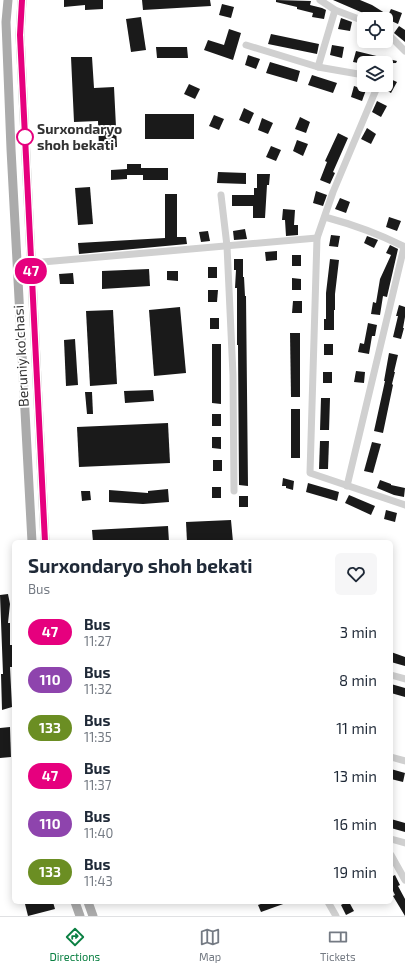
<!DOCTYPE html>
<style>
:root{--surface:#fff;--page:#f6f6f7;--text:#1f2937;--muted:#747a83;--line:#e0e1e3;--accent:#0b8043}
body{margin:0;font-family:"Exo 2",sans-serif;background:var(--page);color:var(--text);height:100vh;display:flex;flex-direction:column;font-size:15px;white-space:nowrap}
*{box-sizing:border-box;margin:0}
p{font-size:13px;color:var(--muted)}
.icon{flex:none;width:22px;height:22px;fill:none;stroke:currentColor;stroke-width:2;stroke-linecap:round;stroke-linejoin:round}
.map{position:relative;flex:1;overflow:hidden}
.drawer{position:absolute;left:12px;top:540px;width:381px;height:364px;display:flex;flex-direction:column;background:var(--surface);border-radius:6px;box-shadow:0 2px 10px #0003}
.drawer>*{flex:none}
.badge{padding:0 8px;border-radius:13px;font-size:14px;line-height:26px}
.buttons{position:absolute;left:357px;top:12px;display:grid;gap:8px}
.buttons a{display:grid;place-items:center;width:36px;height:36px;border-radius:6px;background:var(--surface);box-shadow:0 2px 10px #0003;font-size:20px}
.map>.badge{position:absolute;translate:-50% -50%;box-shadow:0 0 0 2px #fff}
.round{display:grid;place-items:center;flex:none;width:42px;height:42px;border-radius:6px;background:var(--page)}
.summary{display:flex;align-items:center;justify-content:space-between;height:68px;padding:0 16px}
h1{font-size:19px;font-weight:700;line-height:30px}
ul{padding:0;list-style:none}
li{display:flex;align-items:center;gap:12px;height:48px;padding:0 16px}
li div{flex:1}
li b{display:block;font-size:15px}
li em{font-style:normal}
li .badge{min-width:44px;font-weight:700;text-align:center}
.menu{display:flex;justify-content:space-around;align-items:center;height:56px;border-top:1px solid var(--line);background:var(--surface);font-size:11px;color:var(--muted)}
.menu a{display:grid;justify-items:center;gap:2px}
.menu .on{color:var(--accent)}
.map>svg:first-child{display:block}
</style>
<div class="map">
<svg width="405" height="916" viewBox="0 0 405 916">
<rect width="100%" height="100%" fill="#fff"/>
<!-- building -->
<g fill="#1a1a1a">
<path d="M64,0H103V9L85,10V5L64,7Z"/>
<path d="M142,0H210L211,6L143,10Z"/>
<path d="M276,0L311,1L310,5L322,8L326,10L324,19L312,17L313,13L297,9V7L276,2Z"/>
<path d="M333,0H360L372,5L388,15L391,9L402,13L398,24L387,19H377Z"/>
<path d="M222,4L234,7L231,18L219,15Z"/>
<path d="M141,17L146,50L131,52L126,19Z"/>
<path d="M341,18L352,22L350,31L338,29Z"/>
<path d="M399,26L405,30V42L394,33Z"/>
<path d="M229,29L241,33L233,60L204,50L208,40L224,45Z"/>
<path d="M271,34L319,44L317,54L268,44Z"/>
<path d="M332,45L344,47L342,58L330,55Z"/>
<path d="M156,47H187L188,58H157Z"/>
<path d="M356,51L397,61L396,63L364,64L353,62Z"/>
<path d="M248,55L260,59L256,69L245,65Z"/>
<path d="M71,57H92L94,88L114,87L117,147L99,148L98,121L74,122Z"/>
<path d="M270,62L300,71L297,82L266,73Z"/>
<path d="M312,75L337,83L333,93L308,85Z"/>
<path d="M386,77L397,82L391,93L382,88L383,85H386Z"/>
<path d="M189,84L200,89L195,99L184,94Z"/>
<path d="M354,86L366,90L362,101L351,97Z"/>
<path d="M377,101L387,106L381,117L372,112Z"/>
<path d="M244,108L254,113L249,124L239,120Z"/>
<rect x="145" y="114" width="49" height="25"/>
<path d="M214,115L224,119L219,130L209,126Z"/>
<path d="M300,117L310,122L306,133L295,129Z"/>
<path d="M262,118L273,123L268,134L258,130Z"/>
<path d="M367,128L376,134L371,144L361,139Z"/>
<path d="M338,133L348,138L333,172L335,173L330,184L320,180L327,162L325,161Z"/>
<path d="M297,140L308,144L303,156L293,151Z"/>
<path d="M271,146L281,150L276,161L266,157Z"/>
<path d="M127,164H141V168H168V180H143V175H127V179L111,180V170L127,169Z"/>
<path d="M218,172L246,173V184L217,183Z"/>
<path d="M257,174H270L269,185H267L265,218H253V206H232V195H254V188H257Z"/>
<path d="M90,187L93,224L78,225L75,188Z"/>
<path d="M316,191L327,195L323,206L313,203Z"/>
<path d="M165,194H177V237H186L187,244L79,254L78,243L165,238Z"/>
<path d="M340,198L350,202L346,213L335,209Z"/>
<path d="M283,209L295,210L294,225H298V235L286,236L285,220H282Z"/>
<path d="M389,217L401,221L397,231L386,227Z"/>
<path d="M245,229L247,239L234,240L233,231Z"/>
<path d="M208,231L210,241L201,242L199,232Z"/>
<path d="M331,235L340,236L338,247L329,246Z"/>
<path d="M367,236L378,240L374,248L364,243Z"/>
<path d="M390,245L398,249L387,297L383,296L380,315L371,314L373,302L376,303L380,279L391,255L386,253Z"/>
<path d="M277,251V260L266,261L265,252Z"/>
<rect x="292" y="255" width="9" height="11"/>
<path d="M234,259H243V277H244L245,296H246L248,486L239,485L238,345H237V288H235L236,270H234Z"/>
<path d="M330,259L339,260L335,294V310H334V330H324V319H326V293Z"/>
<rect x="208" y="267" width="9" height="11"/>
<path d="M149,269L150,286L102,289V271Z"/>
<path d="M167,271H178V281L167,280Z"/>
<path d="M73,273L74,284H60L59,274Z"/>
<path d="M292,278L301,279V290H292Z"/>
<path d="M208,290H218L217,302H208Z"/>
<path d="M293,301H302V313H292Z"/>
<path d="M399,305L405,307V317L403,328H404L401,339L393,337L398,316H396Z"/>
<path d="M180,307L186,373L154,376L149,310Z"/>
<path d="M113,310L117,384L90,386L86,311Z"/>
<rect x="210" y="318" width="9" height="11"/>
<path d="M368,323L377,325L375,336H372L369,354L358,352L360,343L364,344Z"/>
<path d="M290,333H300V397H291Z"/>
<path d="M75,339L78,385L66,386L64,340Z"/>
<path d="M212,344H221V404L212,403Z"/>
<rect x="324" y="344" width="9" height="11"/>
<path d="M389,353L398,355L394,372H395L392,384L393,385L383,433L374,431L385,381H384Z"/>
<path d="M356,371L365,372L364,383L354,382Z"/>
<rect x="323" y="372" width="9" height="11"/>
<path d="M153,390L154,401L125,403L124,391Z"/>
<path d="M85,392H92L93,414H87Z"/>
<path d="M321,398H330L329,430H320Z"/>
<rect x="291" y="409" width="9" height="49"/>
<rect x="212" y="414" width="9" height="12"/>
<path d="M168,423L170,463L79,467L77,427Z"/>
<path d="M212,437H221V449L212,448Z"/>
<path d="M320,441H329L328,469H319Z"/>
<path d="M372,442L381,444L373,473L364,471Z"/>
<rect x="213" y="460" width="9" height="11"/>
<path d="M283,478L294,481L293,490L286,488V486H282Z"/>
<path d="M380,480L391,484V485L405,488L404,497L394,495L377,488Z"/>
<path d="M308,483L339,492L337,501L306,492Z"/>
<rect x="212" y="487" width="9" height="11"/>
<path d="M168,489L169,502L143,504L109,502V490L148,493V491Z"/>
<path d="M81,491H90L91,500L82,501Z"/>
<path d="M349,495L375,506L371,515L345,503Z"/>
<rect x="239" y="496" width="9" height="11"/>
<path d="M386,510L397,513L395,522L384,519Z"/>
<path d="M231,520L233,542H187L186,522Z"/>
<path d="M168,526L169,542H93L92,530Z"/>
<path d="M8,594L10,604L8,623H10V645H12L13,667H10L12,707L2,710L1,674H3L0,595Z"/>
<path d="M391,652L405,657V666L391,662Z"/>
<path d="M391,684L405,688V697L391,693Z"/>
<path d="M10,727L11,757L0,758V728Z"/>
<path d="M391,769L405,773L403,782L391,779Z"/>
<path d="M391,819L405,823V832L391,828Z"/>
<path d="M395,875L400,885L398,886L405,899V916L393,896L395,895L391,887V877Z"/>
<path d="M34,902H53L55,909L28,916L25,904Z"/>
<path d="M266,902H286V903L261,912L258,905Z"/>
<path d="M346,902H349L354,911L346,915L341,905Z"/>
</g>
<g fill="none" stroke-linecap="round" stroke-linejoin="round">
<!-- minor -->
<g stroke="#d0d0d0" stroke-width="7">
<path d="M320,0L335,10L364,21"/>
<path d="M386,32L405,51"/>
<path d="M246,45L318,67L364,75"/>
<path d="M318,67L335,10"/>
<path d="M378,85L333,192L317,238L310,473L405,505"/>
<path d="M221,195L227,246L233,375L234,491"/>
<path d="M325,217C355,225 377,233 405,247"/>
<path d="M31,263L317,238"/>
<path d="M347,486L404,247"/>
<path d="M391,675L405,679"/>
<path d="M391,757L405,761"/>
<path d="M391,839L405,843"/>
<path d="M391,855L405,880"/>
<path d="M328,902L336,916"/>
</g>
<!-- major -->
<g stroke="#ababab" stroke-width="9">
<path d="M8,0L6,22L11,149L32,542"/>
<path d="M22,0L20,35L45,542"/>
<path d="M75,902L80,916"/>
<path d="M88,902L93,916"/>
</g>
</g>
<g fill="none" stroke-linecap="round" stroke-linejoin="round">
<defs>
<path id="line" d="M22,0L20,35L45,542"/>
</defs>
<!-- line casing -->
<use href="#line" stroke="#fff" stroke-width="9"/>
<!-- line -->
<use href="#line" stroke="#e6007e" stroke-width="6"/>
</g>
<!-- markers -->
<circle fill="#fff" stroke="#e6007e" stroke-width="2" cx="25" cy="137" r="8"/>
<g text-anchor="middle" stroke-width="4" stroke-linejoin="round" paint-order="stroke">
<!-- stop labels -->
<g font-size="14" font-weight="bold" fill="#333" stroke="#fff" text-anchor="start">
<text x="37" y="134">Surxondaryo<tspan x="37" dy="16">shoh bekati</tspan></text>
</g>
<!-- street labels -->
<g font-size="14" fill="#333" stroke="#fff">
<text transform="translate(21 356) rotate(-93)" y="5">Beruniy ko'chasi</text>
</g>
</g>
</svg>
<div class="buttons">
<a><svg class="icon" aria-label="locate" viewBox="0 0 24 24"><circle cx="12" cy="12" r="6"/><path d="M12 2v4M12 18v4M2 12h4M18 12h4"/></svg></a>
<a><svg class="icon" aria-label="layers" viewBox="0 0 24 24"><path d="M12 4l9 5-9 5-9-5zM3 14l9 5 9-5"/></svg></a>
</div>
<b class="badge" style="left:31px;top:271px;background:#e6007e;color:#fff">47</b>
<section class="drawer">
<div class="summary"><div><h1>Surxondaryo shoh bekati</h1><p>Bus</p></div><a class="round"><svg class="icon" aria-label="heart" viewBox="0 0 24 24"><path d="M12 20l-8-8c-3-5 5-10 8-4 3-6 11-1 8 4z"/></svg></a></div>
<ul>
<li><span class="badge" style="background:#e6007e;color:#fff">47</span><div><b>Bus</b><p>11:27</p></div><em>3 min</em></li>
<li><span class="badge" style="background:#8e44ad;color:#fff">110</span><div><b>Bus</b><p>11:32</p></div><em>8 min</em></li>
<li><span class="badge" style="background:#6b8e23;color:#fff">133</span><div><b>Bus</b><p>11:35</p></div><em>11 min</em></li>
<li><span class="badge" style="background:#e6007e;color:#fff">47</span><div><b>Bus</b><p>11:37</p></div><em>13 min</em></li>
<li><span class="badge" style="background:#8e44ad;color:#fff">110</span><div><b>Bus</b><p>11:40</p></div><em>16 min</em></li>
<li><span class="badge" style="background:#6b8e23;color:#fff">133</span><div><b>Bus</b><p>11:43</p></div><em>19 min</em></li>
</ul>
</section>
</div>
<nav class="menu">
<a class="on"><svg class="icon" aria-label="directions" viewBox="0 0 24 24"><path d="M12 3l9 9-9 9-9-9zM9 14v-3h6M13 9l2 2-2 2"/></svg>Directions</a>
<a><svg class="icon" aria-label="map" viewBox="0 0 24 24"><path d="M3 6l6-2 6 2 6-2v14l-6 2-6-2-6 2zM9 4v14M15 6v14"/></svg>Map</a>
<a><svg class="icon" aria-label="tickets" viewBox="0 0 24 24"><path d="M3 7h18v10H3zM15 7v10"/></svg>Tickets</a>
</nav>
